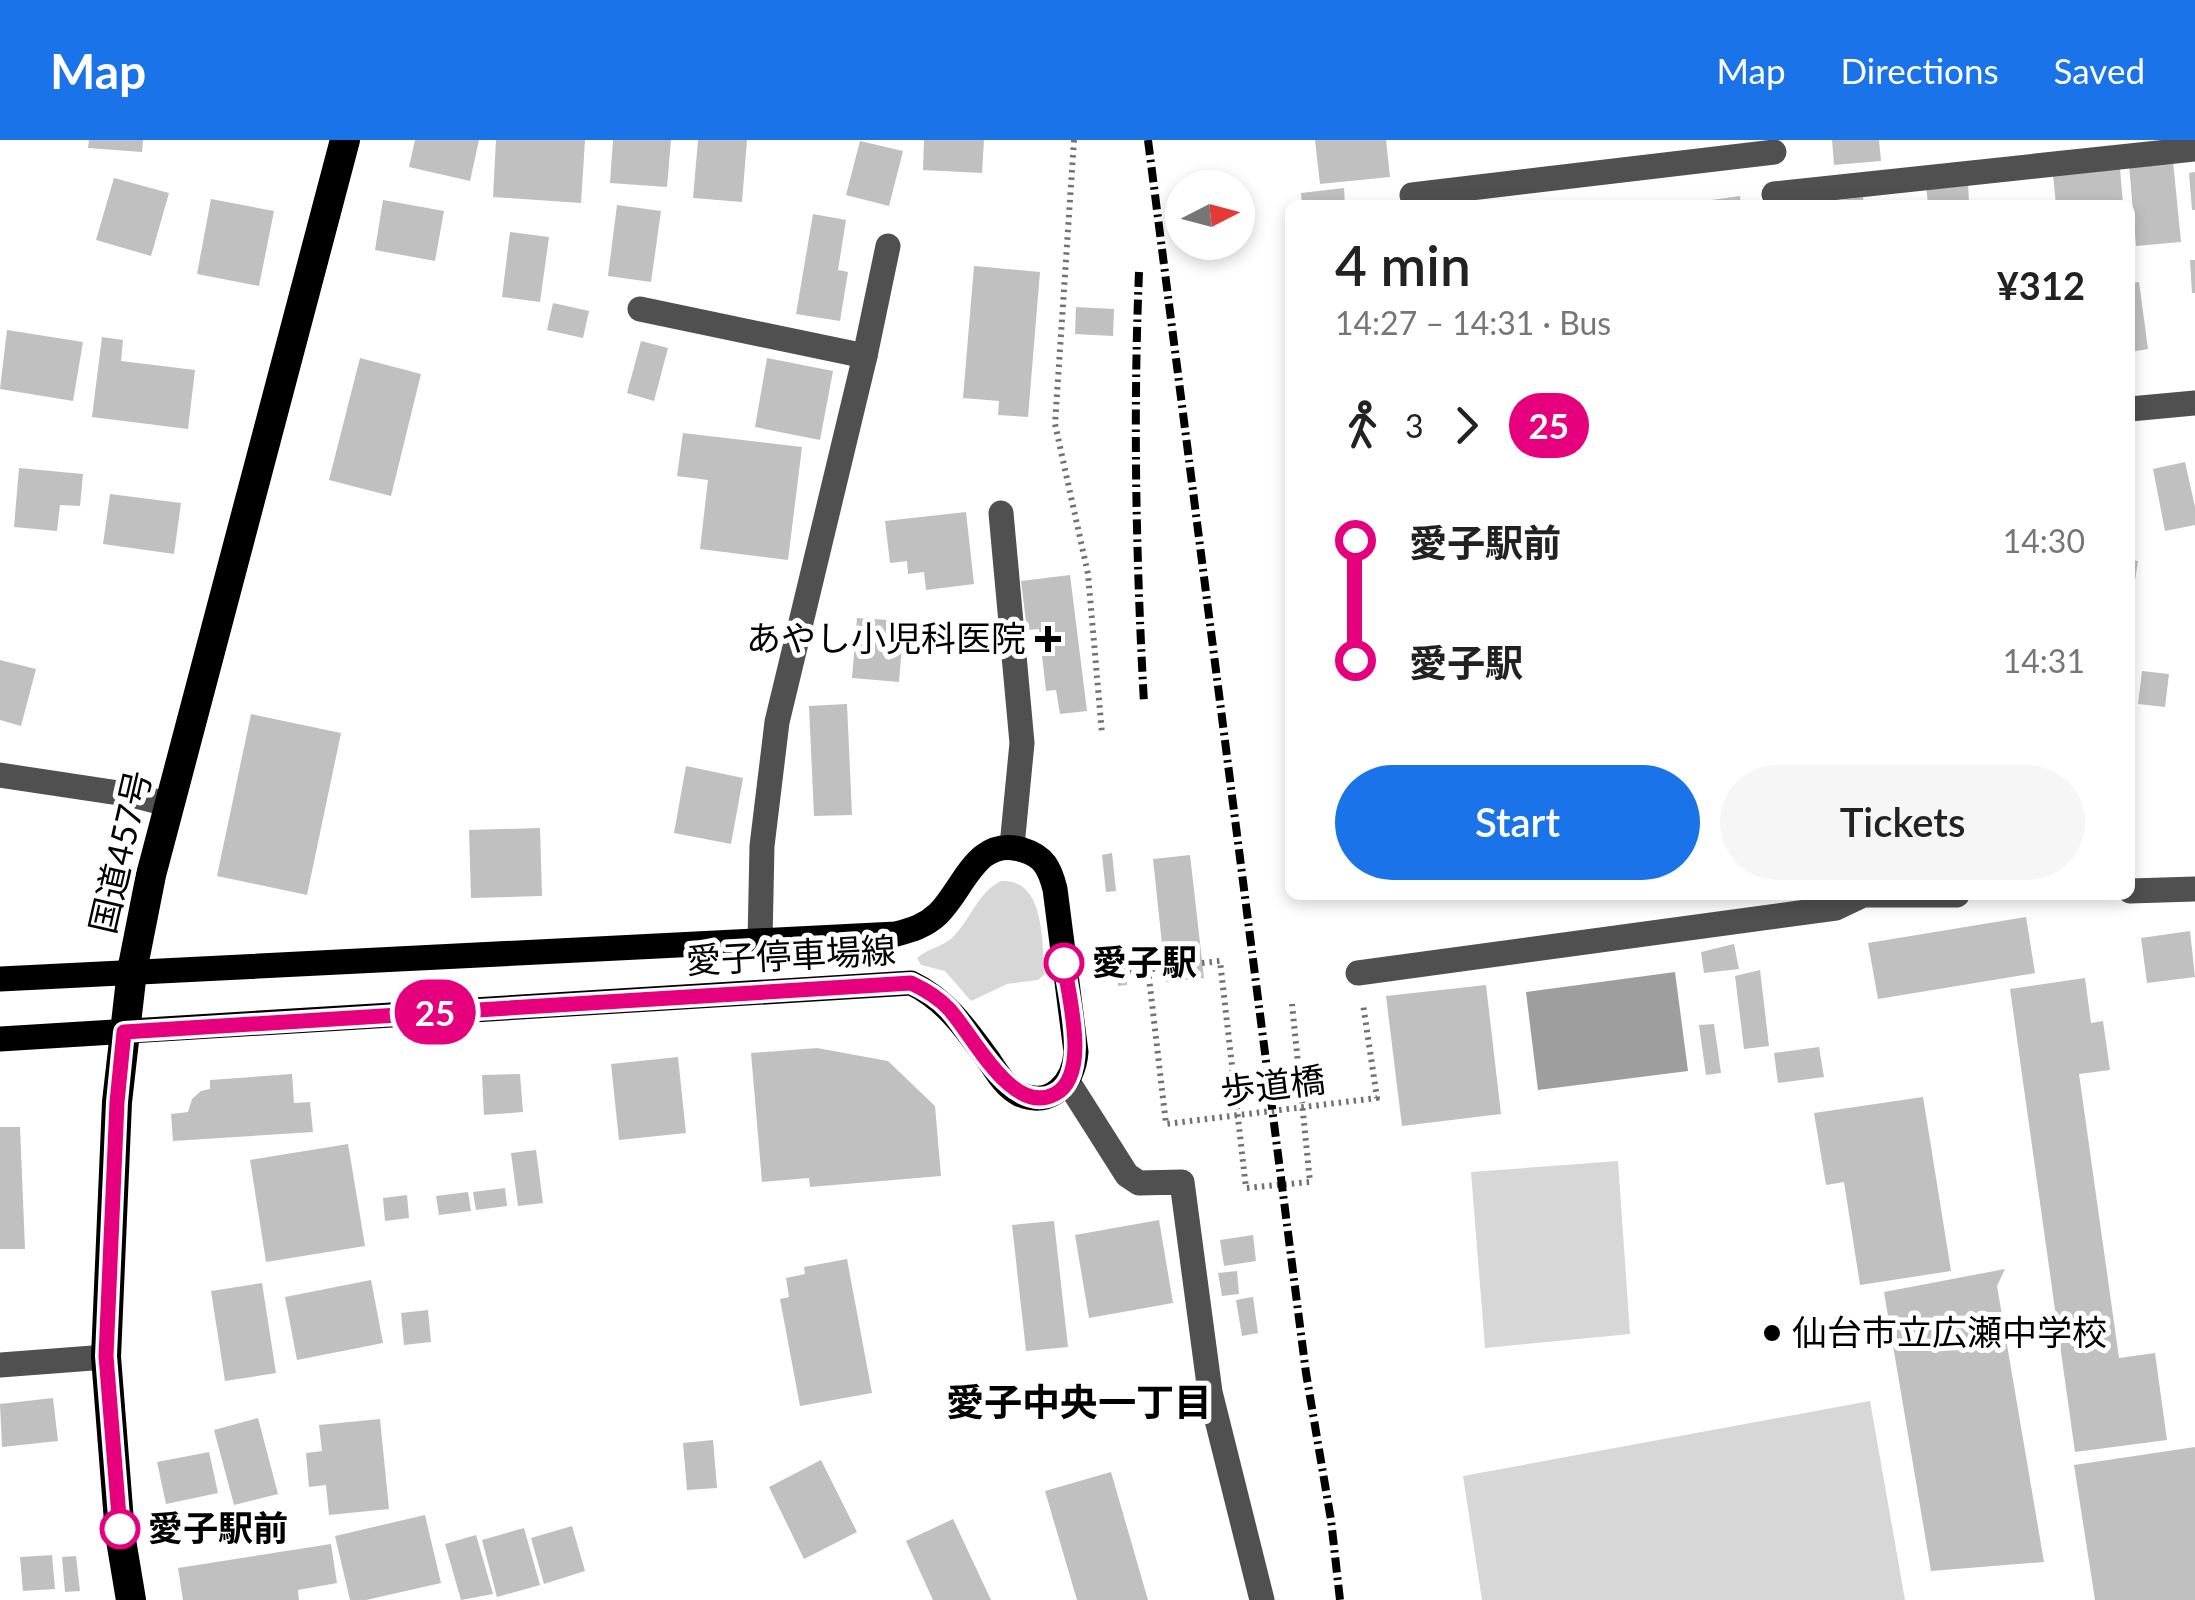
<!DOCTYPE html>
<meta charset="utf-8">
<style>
:root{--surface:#fff;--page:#f6f6f6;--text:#222;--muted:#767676;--accent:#1a73e8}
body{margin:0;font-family:Lato,"Noto Sans JP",sans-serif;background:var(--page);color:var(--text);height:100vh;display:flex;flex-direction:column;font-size:38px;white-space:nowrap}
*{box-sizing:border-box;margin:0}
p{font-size:32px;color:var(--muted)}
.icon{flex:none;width:55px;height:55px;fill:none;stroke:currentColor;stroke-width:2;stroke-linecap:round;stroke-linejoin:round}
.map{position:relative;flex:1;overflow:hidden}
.sheet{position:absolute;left:1285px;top:60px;width:850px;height:700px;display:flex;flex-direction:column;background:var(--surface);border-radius:15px;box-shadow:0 5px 15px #0003}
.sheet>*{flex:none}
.badge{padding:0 20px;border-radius:32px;font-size:35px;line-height:65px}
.needle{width:65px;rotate:84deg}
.buttons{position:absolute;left:1165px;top:30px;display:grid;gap:20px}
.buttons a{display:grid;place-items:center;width:90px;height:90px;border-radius:50%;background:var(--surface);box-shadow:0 5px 15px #0003;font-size:50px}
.map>.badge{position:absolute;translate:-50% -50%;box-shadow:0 0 0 5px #fff}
.legs{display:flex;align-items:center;gap:15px;height:110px;padding:0 50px;font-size:32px}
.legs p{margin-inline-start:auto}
.head{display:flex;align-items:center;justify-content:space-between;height:170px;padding:0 50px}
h1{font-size:55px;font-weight:600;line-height:75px}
.action{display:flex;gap:20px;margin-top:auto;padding:20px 50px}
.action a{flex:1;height:115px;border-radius:60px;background:var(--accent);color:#fff;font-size:40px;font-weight:600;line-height:115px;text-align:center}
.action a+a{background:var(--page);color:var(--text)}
ul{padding:0 50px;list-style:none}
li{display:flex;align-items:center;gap:35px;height:120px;font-size:38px}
li i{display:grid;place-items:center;width:15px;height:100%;margin:0 12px;background:currentColor}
li i::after{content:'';width:25px;height:25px;margin:-12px;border:8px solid;border-radius:50%;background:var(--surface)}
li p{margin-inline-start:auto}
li:first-child i{background:linear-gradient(#0000 50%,currentColor 0)}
li:last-child i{background:linear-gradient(currentColor 50%,#0000 0)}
header{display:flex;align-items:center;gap:60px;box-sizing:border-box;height:140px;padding:0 50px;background:var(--accent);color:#fff}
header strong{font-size:48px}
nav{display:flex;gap:55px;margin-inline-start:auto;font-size:35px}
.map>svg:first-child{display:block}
</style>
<header>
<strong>Map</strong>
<nav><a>Map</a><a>Directions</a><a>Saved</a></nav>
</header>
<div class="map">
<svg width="2195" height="1460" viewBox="0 0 2195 1460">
<rect width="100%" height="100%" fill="#fff"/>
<!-- green -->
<g fill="#d7d7d7">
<path d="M1001,741C1046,739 1041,802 1045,834L1038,840L1007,844L971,861L945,831L921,825L917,818C927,809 942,807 953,797C971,779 978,752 1001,741Z"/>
<path d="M1618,1021L1630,1194L1485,1208L1471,1032Z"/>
<path d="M1870,1261L1905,1460H1482L1463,1336Z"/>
</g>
<!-- water -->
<path fill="#9e9e9e" d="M1675,832L1688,931L1538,950L1526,852Z"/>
<!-- building -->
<g fill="#c0c0c0">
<path d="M89,0H143L142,12L88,8Z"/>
<path d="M415,0H479L470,41L409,27Z"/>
<path d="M496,0H585L581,63L493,57Z"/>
<path d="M613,0H671L667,47L610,43Z"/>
<path d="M698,0H747L742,62L693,58Z"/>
<path d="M924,0H984L982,33L923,30Z"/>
<path d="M1315,0H1386L1390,37L1320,44Z"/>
<path d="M1832,0H1879L1881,21L1834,25Z"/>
<path d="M860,1L903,11L889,66L846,55Z"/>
<path d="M2173,21L2181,102L2136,106L2129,25Z"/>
<path d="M2120,28L2123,65H2056L2053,35Z"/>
<path d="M2195,32V70H2192L2189,33Z"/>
<path d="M114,38L169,53L151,116L96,100Z"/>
<path d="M1968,41L1969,65H1928L1926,44Z"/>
<path d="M1344,48L1345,65H1302L1301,53Z"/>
<path d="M1740,56L1741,65H1690V63Z"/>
<path d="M1863,57L1864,65H1818V63Z"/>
<path d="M211,59L274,71L259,146L197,134Z"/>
<path d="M383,60L444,71L435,121L375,110Z"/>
<path d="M617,65L661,71L651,142L608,136Z"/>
<path d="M813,74L846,80L838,130L848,132L840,181L796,174Z"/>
<path d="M510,92L549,97L540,162L502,157Z"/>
<path d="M2190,120H2195V153H2192Z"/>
<path d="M974,126L1040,132L1028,277L998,275L999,261L963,258Z"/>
<path d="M2139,142L2148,209L2130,212V143Z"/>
<path d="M553,163L589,171L583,198L547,190Z"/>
<path d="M1076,167L1114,169L1113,196L1075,194Z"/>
<path d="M7,190L83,202L73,261L0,249Z"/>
<path d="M102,197L123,200L121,221L195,230L188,289L92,277Z"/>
<path d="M641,201L668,208L654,261L627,253Z"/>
<path d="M360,218L421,234L391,356L329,340Z"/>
<path d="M767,218L833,231L820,300L755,287Z"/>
<path d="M683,293L802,307L788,420L700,409L708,340L677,336Z"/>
<path d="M2185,322L2195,367V385L2165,391L2153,329Z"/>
<path d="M19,328L83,334L80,366L60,365L57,391L14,387Z"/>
<path d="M110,354L181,363L174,414L103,404Z"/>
<path d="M966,372L974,444L926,450L924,432L908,434L907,421L890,423L885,381Z"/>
<path d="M2130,420L2138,421L2132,460H2130Z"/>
<path d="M1070,435L1087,571L1060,574L1056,550L1046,551L1039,489L1027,490L1021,441Z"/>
<path d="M857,478L904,481L899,542L852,538Z"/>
<path d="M0,520L36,529L21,586L0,580Z"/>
<path d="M2142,531L2169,534L2165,567L2138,564Z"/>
<path d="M847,564L852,675L814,676L809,566Z"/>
<path d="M251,574L341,593L307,755L217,736Z"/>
<path d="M686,626L743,638L731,704L674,693Z"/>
<path d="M540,688L542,756L471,758L469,690Z"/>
<path d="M1112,713L1116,751L1106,752L1102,715Z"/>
<path d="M1190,715L1204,838L1166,842L1153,719Z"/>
<path d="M2026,777L2035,833L1878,859L1868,803Z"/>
<path d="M2190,791L2195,837L2147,843L2141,798Z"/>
<path d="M1734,804L1739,829L1704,833L1701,812Z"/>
<path d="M1123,807L1127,845L1118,846L1113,808Z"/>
<path d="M1760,830L1769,906L1744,909L1735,836Z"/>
<path d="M2085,838L2091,883L2103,881L2110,930L2079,934L2119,1218L2155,1213L2167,1300L2075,1312L2010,849Z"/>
<path d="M1486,845L1501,974L1402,986L1386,856Z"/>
<path d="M1714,884L1721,933L1706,935L1699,885Z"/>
<path d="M1819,907L1824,937L1778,943L1774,913Z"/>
<path d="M817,908L888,921L935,966L941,1036L810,1047L809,1038L762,1042L751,913Z"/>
<path d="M678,917L686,993L619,1000L611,924Z"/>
<path d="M292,934L294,963L310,962L313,992L173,1001L171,974L188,972L192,959L201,951L210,949V940Z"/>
<path d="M520,934L523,972L484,975L482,935Z"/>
<path d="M1923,957L1951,1131L1860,1145L1844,1042L1826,1045L1814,973Z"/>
<path d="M0,987H20L25,1109H0Z"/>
<path d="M348,1004L365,1106L266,1122L250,1020Z"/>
<path d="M536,1010L543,1063L518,1066L511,1013Z"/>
<path d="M505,1048L507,1066L476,1070L473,1052Z"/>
<path d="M468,1052L471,1071L439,1075L436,1056Z"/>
<path d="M407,1055L409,1078L385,1081L383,1058Z"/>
<path d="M1159,1080L1173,1163L1089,1178L1075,1095Z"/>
<path d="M1054,1081L1068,1207L1026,1211L1012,1085Z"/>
<path d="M1253,1095L1256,1121L1224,1126L1220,1100Z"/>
<path d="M847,1119L872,1253L800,1266L780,1159L789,1157L786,1138L805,1134L804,1127Z"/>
<path d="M2005,1129L1997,1146L2044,1422L1931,1431L1884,1152Z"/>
<path d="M1237,1131L1239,1154L1222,1156L1218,1133Z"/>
<path d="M371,1140L383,1203L297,1220L285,1157Z"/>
<path d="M262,1143L276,1233L225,1241L211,1151Z"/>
<path d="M1253,1157L1258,1193L1242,1196L1236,1160Z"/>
<path d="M428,1170L431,1202L404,1205L401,1173Z"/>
<path d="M53,1258L58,1301L2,1307L0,1264Z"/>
<path d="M258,1278L278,1354L234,1365L214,1290Z"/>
<path d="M380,1279L389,1369L329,1375L326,1345L309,1347L306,1313L322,1311L319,1285Z"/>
<path d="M713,1300L717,1348L687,1350L683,1303Z"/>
<path d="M2195,1307V1460H2095L2074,1325Z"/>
<path d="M209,1312L218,1353L166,1364L157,1322Z"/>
<path d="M821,1320L857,1392L804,1419L769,1347Z"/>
<path d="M1111,1332L1148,1460H1077L1045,1351Z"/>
<path d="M425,1375L441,1443L366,1460H350L335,1396Z"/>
<path d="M953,1379L991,1460H933L906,1401Z"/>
<path d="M572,1386L585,1431L544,1444L531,1398Z"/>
<path d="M524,1388L540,1445L497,1457L482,1400Z"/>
<path d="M476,1395L493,1454L461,1460L445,1404Z"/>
<path d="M331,1404L337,1443L298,1450L299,1460H183L178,1428Z"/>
<path d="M52,1415L55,1449L23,1451L20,1417Z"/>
<path d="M76,1416L80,1451L65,1452L62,1417Z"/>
</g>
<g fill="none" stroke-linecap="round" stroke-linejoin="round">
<!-- path -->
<g stroke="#727272" stroke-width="6" stroke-dasharray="2.5 5" stroke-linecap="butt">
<path d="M1074,0L1055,284L1088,434L1102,594"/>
<path d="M1202,823L1220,821L1246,1048L1310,1042L1292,864"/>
<path d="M1148,829L1166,984L1377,958L1363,864"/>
<path d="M1130,831L1165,828"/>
</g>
<!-- minor -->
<g stroke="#505050" stroke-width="25">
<path d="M1774,54L2195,9"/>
<path d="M1412,55L1774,12"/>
<path d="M640,169L865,216"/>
<path d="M2130,269L2195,263"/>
<path d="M1001,373L1022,603L1012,706"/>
<path d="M0,635L132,655L170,665"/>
<path d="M2130,751L2195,749"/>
<path d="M1857,755H1957"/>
<path d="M760,801L762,706L777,582L865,216L888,106"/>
<path d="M1358,833L1836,768L1859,757"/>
<path d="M1068,942L1127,1035L1139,1043L1182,1042L1210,1252L1262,1460"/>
<path d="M0,1225L106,1217"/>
</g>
<!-- major -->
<path stroke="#000" stroke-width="25" d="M0,839L896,794C912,790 925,786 938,774C964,749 976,695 1023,710C1044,716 1050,729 1055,749L1076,912C1074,941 1052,969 1019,954C1005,947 996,931 988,919C966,889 945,859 911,843L0,899"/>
<!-- highway -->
<path stroke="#000" stroke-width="30" d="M131,1460L120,1394L106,1217L117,962L132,831L151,735L345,0"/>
<!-- rail -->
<g stroke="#000" stroke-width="8" stroke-dasharray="15 5 2.5 5" stroke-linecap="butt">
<path d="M1148,0L1306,1233L1331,1380L1340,1460"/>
<path d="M1139,132C1133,277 1136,418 1144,563"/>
</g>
</g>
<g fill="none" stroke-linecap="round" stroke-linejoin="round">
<defs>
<path id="line-1" d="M120,1389L106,1216L117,962L124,892L911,843C926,850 938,857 949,869C973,895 1012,977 1055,954C1091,935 1068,856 1064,823"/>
</defs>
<!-- line-1 casing -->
<use href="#line-1" stroke="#fff" stroke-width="22"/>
<!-- line-1 -->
<use href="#line-1" stroke="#e6007e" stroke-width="15"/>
</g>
<!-- markers -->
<g fill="#000" stroke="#fff" stroke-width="4">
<path d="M1043 484h10v10h10v10h-10v10h-10v-10h-10v-10h10z"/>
<circle cx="1772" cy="1193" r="10"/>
</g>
<g fill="#fff" stroke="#e6007e" stroke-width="5">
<circle cx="1064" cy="823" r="18"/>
<circle cx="120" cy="1389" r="18"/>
</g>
<g text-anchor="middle" stroke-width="10" stroke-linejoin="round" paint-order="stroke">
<!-- poi labels -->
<g font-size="35" fill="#000" stroke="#fff" text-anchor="end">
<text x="1026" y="511">あやし小児科医院</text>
<text x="1792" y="1205" text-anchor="start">仙台市立広瀬中学校</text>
</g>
<!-- street labels -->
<g font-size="35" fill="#000" stroke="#fff">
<text transform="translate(121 712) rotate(-77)" y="12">国道457号</text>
<text transform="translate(791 816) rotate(-3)" y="12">愛子停車場線</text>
<text transform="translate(1273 946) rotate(-7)" y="12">歩道橋</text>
</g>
<!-- stop labels -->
<g font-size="35" font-weight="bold" fill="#000" stroke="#fff" text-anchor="start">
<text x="1092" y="835">愛子駅</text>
<text x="148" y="1401">愛子駅前</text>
</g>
<!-- neighbourhood labels -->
<g font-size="38" font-weight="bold" fill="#000" stroke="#fff">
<text x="1079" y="1276">愛子中央一丁目</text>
</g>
</g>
</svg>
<div class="buttons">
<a><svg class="needle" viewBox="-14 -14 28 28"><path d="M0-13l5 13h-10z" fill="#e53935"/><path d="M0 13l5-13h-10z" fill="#767676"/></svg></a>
</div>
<b class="badge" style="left:435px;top:872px;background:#e6007e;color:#fff">25</b>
<section class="sheet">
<div class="head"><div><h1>4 min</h1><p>14:27 – 14:31 · Bus</p></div><b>¥312</b></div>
<div class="legs"><svg class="icon" aria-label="walk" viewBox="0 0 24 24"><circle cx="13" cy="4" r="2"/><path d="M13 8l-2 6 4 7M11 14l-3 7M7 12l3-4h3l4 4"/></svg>3<svg class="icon" aria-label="forward" viewBox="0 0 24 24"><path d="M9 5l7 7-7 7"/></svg><b class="badge" style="background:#e6007e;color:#fff">25</b></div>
<ul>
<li><i style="color:#e6007e"></i><b>愛子駅前</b><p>14:30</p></li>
<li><i style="color:#e6007e"></i><b>愛子駅</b><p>14:31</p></li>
</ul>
<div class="action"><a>Start</a><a>Tickets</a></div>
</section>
</div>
